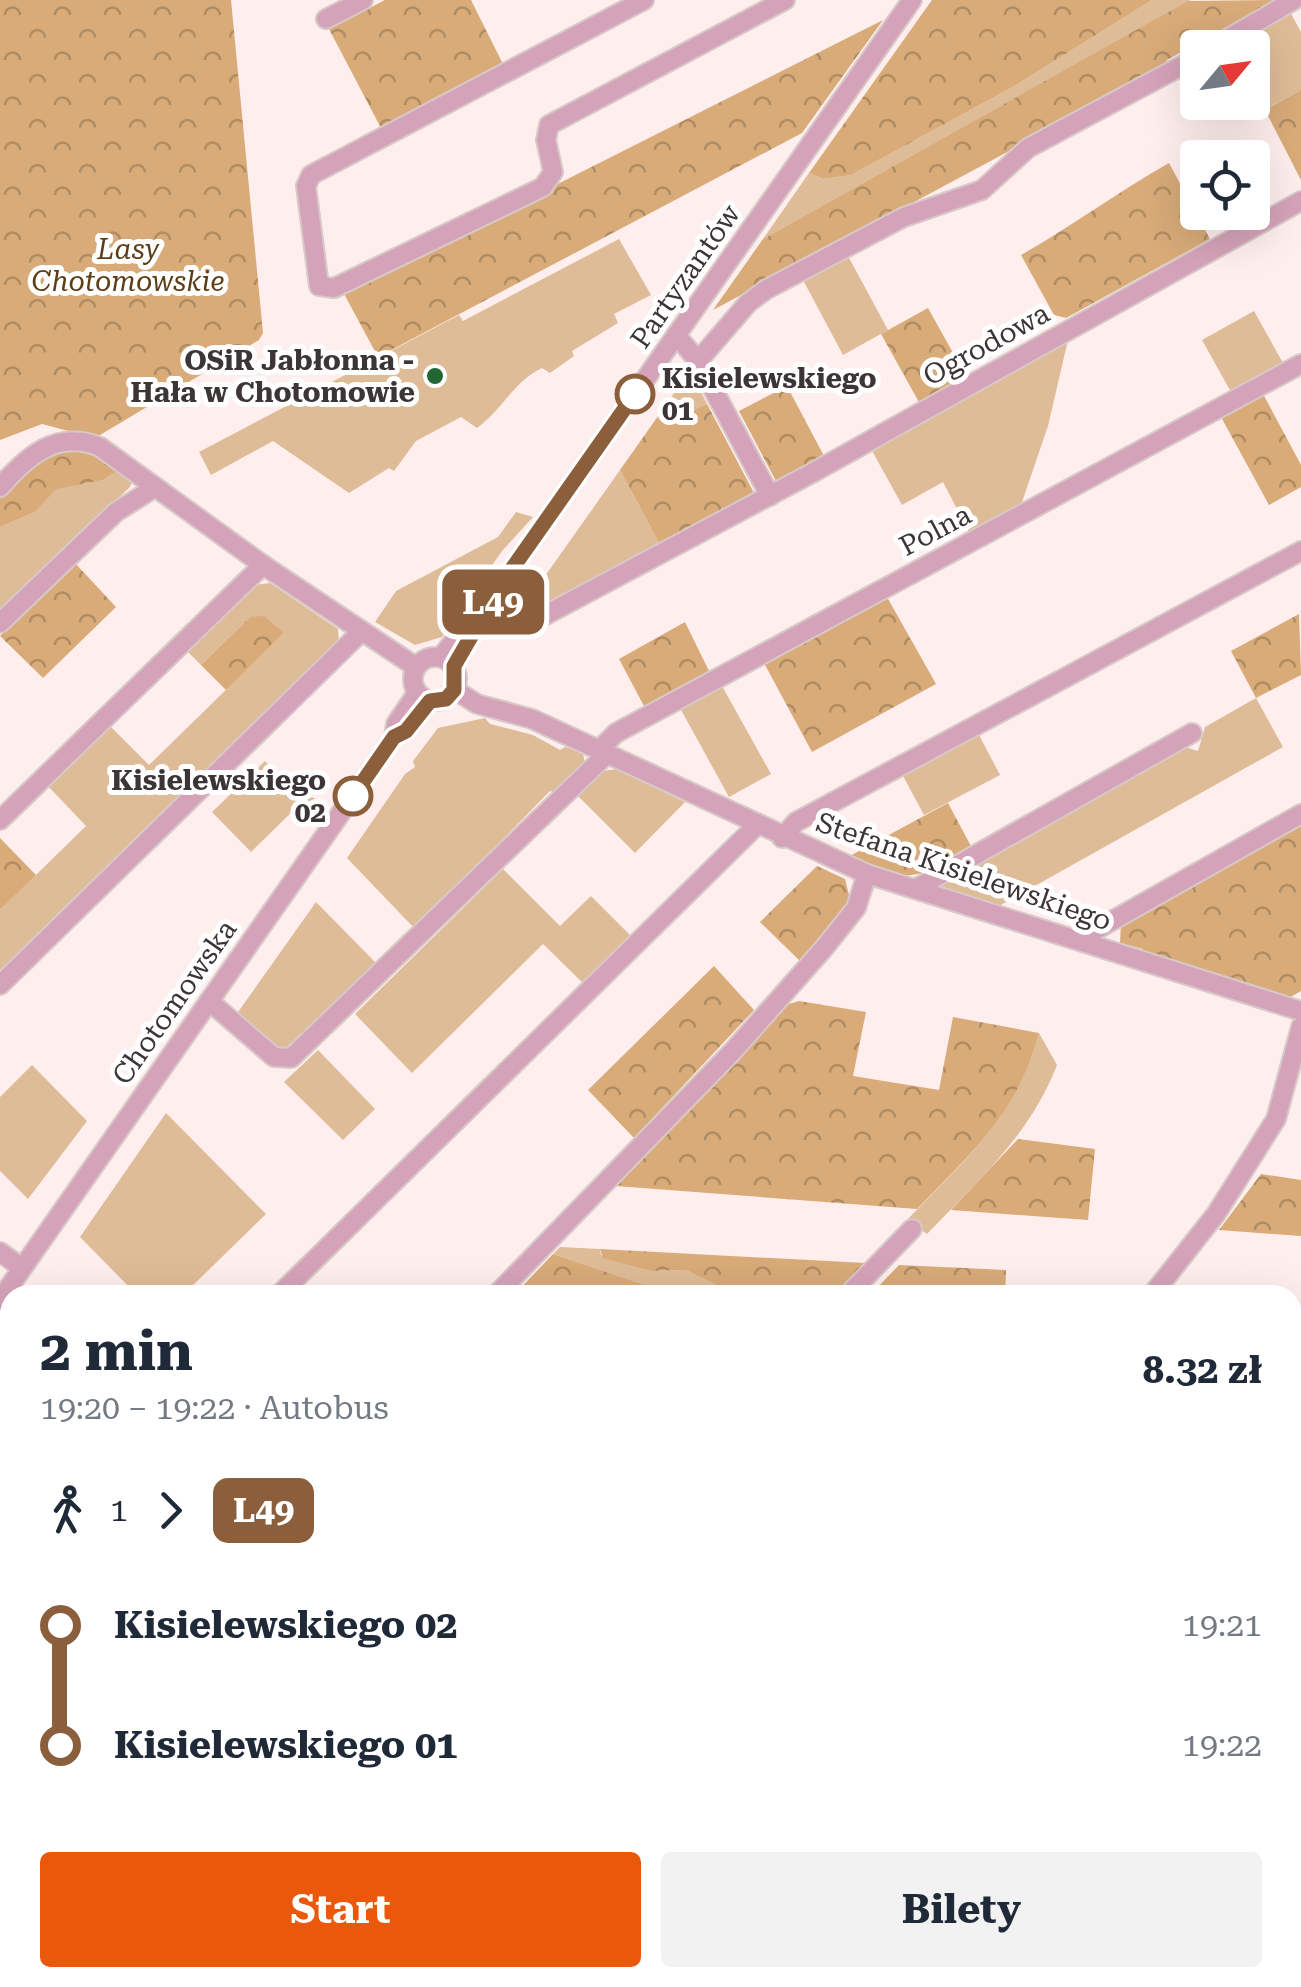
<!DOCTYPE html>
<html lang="pl">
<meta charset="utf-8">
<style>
:root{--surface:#fff;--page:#f2f2f3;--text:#1f2937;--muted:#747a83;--accent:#ea580c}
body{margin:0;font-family:"Roboto Serif",serif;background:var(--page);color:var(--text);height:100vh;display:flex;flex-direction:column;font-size:38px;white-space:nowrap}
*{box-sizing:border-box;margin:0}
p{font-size:32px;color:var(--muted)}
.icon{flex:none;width:55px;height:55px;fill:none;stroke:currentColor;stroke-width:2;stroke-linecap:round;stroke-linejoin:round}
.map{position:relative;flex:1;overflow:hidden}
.drawer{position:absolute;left:0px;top:1285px;width:1302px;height:702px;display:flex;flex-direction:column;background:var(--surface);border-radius:30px 30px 0 0;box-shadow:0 10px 40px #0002}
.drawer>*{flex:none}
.badge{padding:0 20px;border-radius:15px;font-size:35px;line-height:65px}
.needle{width:65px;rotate:61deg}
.fabs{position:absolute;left:1180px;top:30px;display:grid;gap:20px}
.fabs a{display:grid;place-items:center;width:90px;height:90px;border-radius:10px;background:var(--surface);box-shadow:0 10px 40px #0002;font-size:50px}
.map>.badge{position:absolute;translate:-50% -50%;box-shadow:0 0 0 5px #fff}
.legs{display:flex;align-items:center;gap:15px;height:110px;padding:0 40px;font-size:32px}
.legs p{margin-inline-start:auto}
.head{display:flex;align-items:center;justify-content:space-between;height:170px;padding:0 40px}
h1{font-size:55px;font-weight:700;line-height:75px}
.button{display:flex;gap:20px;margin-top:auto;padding:20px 40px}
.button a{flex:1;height:115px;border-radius:10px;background:var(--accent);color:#fff;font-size:40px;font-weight:700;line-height:115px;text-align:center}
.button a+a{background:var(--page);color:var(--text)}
ul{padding:0 40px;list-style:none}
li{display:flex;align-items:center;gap:35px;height:120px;font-size:38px}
li i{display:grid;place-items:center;width:15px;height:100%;margin:0 12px;background:currentColor}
li i::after{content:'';width:25px;height:25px;margin:-12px;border:8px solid;border-radius:50%;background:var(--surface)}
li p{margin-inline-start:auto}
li:first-child i{background:linear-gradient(#0000 50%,currentColor 0)}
li:last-child i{background:linear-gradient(currentColor 50%,#0000 0)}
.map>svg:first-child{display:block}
</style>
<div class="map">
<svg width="1301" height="1987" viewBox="0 0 1301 1987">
<defs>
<pattern id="forest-crowns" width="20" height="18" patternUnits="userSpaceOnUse" patternTransform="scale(2.5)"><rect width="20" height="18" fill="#d8ab78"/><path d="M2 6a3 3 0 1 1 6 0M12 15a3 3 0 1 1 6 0" fill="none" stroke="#b08c63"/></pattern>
</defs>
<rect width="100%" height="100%" fill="#fee"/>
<!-- grass -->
<g fill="#debc97">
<path d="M1152,0H1191L763,239L809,173L823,179L851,175L1011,88Z"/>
<path d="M1289,10L1301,32V90L1257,114L1251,103L1252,48H1222Z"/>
<path d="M619,239L651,295L614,314L618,323L572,351L574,356L550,373L542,368C513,382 503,409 477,428L461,417L416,441L394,471L389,468L349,493L273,441L211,475L199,452L459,315L463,321Z"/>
<path d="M848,256L888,330L843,355L803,280Z"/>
<path d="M1254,311L1283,363L1231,392L1202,340Z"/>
<path d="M1068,340L1048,426L1021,505L969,532L943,482L902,505L871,449Z"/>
<path d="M683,380L696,382L707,404L675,418L656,419Z"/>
<path d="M121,469L132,480L130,487L0,611V527L35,512L56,488L103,480Z"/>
<path d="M620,470L659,543L514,620Z"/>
<path d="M516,512L533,517L502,551L442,637L415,645L375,622L396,591L498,537Z"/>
<path d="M270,583L338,629L339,642L0,972V910L86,826L47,785L109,725L149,765L284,633L250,617L201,665L186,650L253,585Z"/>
<path d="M722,686L771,774L729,797L680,708Z"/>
<path d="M1256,698L1283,747L999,906L937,887L936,881L1182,746L1198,751L1205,727Z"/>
<path d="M485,718L490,724L533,735L560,750L565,747L583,753L585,764L555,793L550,791L415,929L347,858L405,774L415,767L413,761L438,728Z"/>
<path d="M978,733L1000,775L924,815L902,774Z"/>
<path d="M265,761L298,796L315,798L307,808L299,805L251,852L212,812Z"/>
<path d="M616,769L685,802L635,853L578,796L603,771Z"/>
<path d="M503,869L560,926L591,896L635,940L586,986L543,944L412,1073L355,1014Z"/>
<path d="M316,902L378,965L281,1052L236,1015Z"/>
<path d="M1039,1033L1057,1065C1030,1135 978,1181 927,1234L907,1220C965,1159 1017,1117 1039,1033Z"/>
<path d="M318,1050L375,1109L343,1140L284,1082Z"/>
<path d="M32,1065L87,1121L28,1199L0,1171V1097Z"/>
<path d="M166,1113L266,1214L183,1295H137L80,1237Z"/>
<path d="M560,1247L600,1249L601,1255L652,1271L686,1270L736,1295H675L553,1254Z"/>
<path d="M10,1337V1463L0,1473V1351Z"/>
</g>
<!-- forest -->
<g fill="url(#forest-crowns)">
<path d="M0,0H231L263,333L259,340L95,438L42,424L0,440Z"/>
<path d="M385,0H471L504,66L382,130L329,29Z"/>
<path d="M932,0H1152L1011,88L851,175L823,179L809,173Z"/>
<path d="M1275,0L1167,60L1162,69L713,310L763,239L1188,1Z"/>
<path d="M883,20L802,133L378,357L343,292Z"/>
<path d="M1301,90V180L1265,110Z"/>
<path d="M1169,163L1210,239L1066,318L1054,315L1021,255C1072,226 1118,192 1169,163Z"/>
<path d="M928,308L967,378L920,404L881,334Z"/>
<path d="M787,386L824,456L776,481L739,411Z"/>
<path d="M1263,394L1301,465V487L1269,505L1221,417Z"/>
<path d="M707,404L754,493L659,543L620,470L656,419L675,418Z"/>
<path d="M54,448L101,452L121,469L103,480L56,489L35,512L0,527V496L32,461Z"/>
<path d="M75,563L116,607L43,678L0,636Z"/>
<path d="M887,597L936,684L812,752L764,663Z"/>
<path d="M1299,614L1301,675L1256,698L1231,651Z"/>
<path d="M264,616L284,633L226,690L201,665L250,617Z"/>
<path d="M685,622L709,671L644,706L619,659Z"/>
<path d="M948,803L972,848C915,880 910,885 848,857Z"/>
<path d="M1301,821V991L1289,998L1138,954L1143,949L1120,943L1121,922Z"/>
<path d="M0,838L36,875L0,910Z"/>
<path d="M817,866L845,879L850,899L800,961L760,922Z"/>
<path d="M714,966L754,1010L634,1138L588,1090Z"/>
<path d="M799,1001L866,1012L853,1076L939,1090L953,1017L1039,1033C1018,1113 973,1151 917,1209L616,1186L789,1004Z"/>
<path d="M1018,1139L1095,1149L1088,1220L951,1210Z"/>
<path d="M1261,1174L1301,1180V1236L1219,1230Z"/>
<path d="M600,1249L866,1263L836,1295H736L686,1270L652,1271L603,1258Z"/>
<path d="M553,1254L675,1295H514Z"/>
<path d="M899,1265L1006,1270L1005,1295H870Z"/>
<path d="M10,1746V1978L315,1979L307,1987H0V1755Z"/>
<path d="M628,1978H1282L1283,1987H625Z"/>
</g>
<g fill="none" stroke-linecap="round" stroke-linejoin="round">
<defs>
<g id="minor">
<path d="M644,0L311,175L306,186L319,286L334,288L543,187L553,172L546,140L549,125L785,0"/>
<path d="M326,19L363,0"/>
<path d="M1212,48L1294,0"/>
<path d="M676,335L698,361L770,496"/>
<path d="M698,361L748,303L767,289L904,217L982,190L1028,148L1198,57"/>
<path d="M0,487C27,456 57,429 100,447L263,565L416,667"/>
<path d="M538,619L812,473L1301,201"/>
<path d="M0,623L116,512L154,488"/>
<circle cx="435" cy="679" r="22"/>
<path d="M441,657L488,598"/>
<path d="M453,666L502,583L912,0"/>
<path d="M455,690L477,704L532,719L867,874L1301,1011"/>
<path d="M394,737L406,731L430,701"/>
<path d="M599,750L616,733L1301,364"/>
<path d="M0,820L263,565"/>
<path d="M782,838L796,822L1301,551"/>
<path d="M915,889L1192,733"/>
<path d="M1078,940L1301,814"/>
<path d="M0,985L362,631"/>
<path d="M209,1001L274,1057L291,1058L607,754"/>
<path d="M0,1252L22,1268"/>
<path d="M279,1295L756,826"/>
<path d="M496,1295L733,1051L825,947L856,908L867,874"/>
<path d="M848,1295L912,1229"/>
<path d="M1152,1295L1216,1214L1276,1119L1301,1027"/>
<path d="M0,1300L394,737L396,724L417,693"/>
<path d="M0,1566L10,1556"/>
<path d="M1292,1620L1301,1624"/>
<path d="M1292,1714L1301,1693"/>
<path d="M0,1742L10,1733"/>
<path d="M325,1978V1987"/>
<path d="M490,1987L500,1978"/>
<path d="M618,1987L621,1978"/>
</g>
</defs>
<!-- minor casing -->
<use href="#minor" stroke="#d8c9c9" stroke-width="22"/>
<!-- minor -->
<use href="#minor" stroke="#d5a3b9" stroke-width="18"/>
</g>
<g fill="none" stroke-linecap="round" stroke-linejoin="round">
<defs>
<path id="line-1" d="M353,796L394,737L406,731L430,701L446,699L454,690V666L502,583L635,394"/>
</defs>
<!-- line-1 casing -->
<use href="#line-1" stroke="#fff" stroke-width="22"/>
<!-- line-1 -->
<use href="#line-1" stroke="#8b5e3c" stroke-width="15"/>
</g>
<!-- markers -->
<circle fill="#226631" stroke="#fff" stroke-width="4" cx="435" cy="376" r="10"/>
<g fill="#fff" stroke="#8b5e3c" stroke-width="5">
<circle cx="635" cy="394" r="18"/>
<circle cx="353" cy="796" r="18"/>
</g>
<g text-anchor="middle" stroke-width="10" stroke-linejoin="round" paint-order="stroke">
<!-- park labels -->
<g font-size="28" font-style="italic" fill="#5c3d15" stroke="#fff">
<text x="128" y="259">Lasy<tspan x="128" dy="32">Chotomowskie</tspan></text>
</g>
<!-- street labels -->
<g font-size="28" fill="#3c3535" stroke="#fff">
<text transform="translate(685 276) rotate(-55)" y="10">Partyzantów</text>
<text transform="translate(986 344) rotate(-29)" y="10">Ogrodowa</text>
<text transform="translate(935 530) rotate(-28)" y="10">Polna</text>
<text transform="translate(964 871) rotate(19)" y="10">Stefana Kisielewskiego</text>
<text transform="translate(174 1002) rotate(-55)" y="10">Chotomowska</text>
</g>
<!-- poi labels -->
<g font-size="28" font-weight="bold" fill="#3c3535" stroke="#fff" text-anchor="end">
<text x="415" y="370">OSiR Jabłonna -<tspan x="415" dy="32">Hała w Chotomowie</tspan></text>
</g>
<!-- stop labels -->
<g font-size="28" font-weight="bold" fill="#3c3535" stroke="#fff" text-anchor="start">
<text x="662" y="388">Kisielewskiego<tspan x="662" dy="32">01</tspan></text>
<text x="326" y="790" text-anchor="end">Kisielewskiego<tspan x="326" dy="32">02</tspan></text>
</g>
</g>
</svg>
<div class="fabs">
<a><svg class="needle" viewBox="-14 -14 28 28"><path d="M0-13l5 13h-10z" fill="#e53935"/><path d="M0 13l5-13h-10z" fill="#747a83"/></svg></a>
<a><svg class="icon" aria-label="locate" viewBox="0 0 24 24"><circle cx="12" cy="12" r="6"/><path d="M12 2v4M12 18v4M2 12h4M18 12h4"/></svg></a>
</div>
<b class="badge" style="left:493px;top:602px;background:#8b5e3c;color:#fff">L49</b>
<section class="drawer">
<div class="head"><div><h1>2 min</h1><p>19:20 – 19:22 · Autobus</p></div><b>8.32 zł</b></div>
<div class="legs"><svg class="icon" aria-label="walk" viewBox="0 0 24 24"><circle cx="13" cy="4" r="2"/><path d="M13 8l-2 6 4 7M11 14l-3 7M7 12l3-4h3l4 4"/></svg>1<svg class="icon" aria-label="forward" viewBox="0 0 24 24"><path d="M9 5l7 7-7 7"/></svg><b class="badge" style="background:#8b5e3c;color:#fff">L49</b></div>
<ul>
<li><i style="color:#8b5e3c"></i><b>Kisielewskiego 02</b><p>19:21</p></li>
<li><i style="color:#8b5e3c"></i><b>Kisielewskiego 01</b><p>19:22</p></li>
</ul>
<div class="button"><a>Start</a><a>Bilety</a></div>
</section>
</div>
